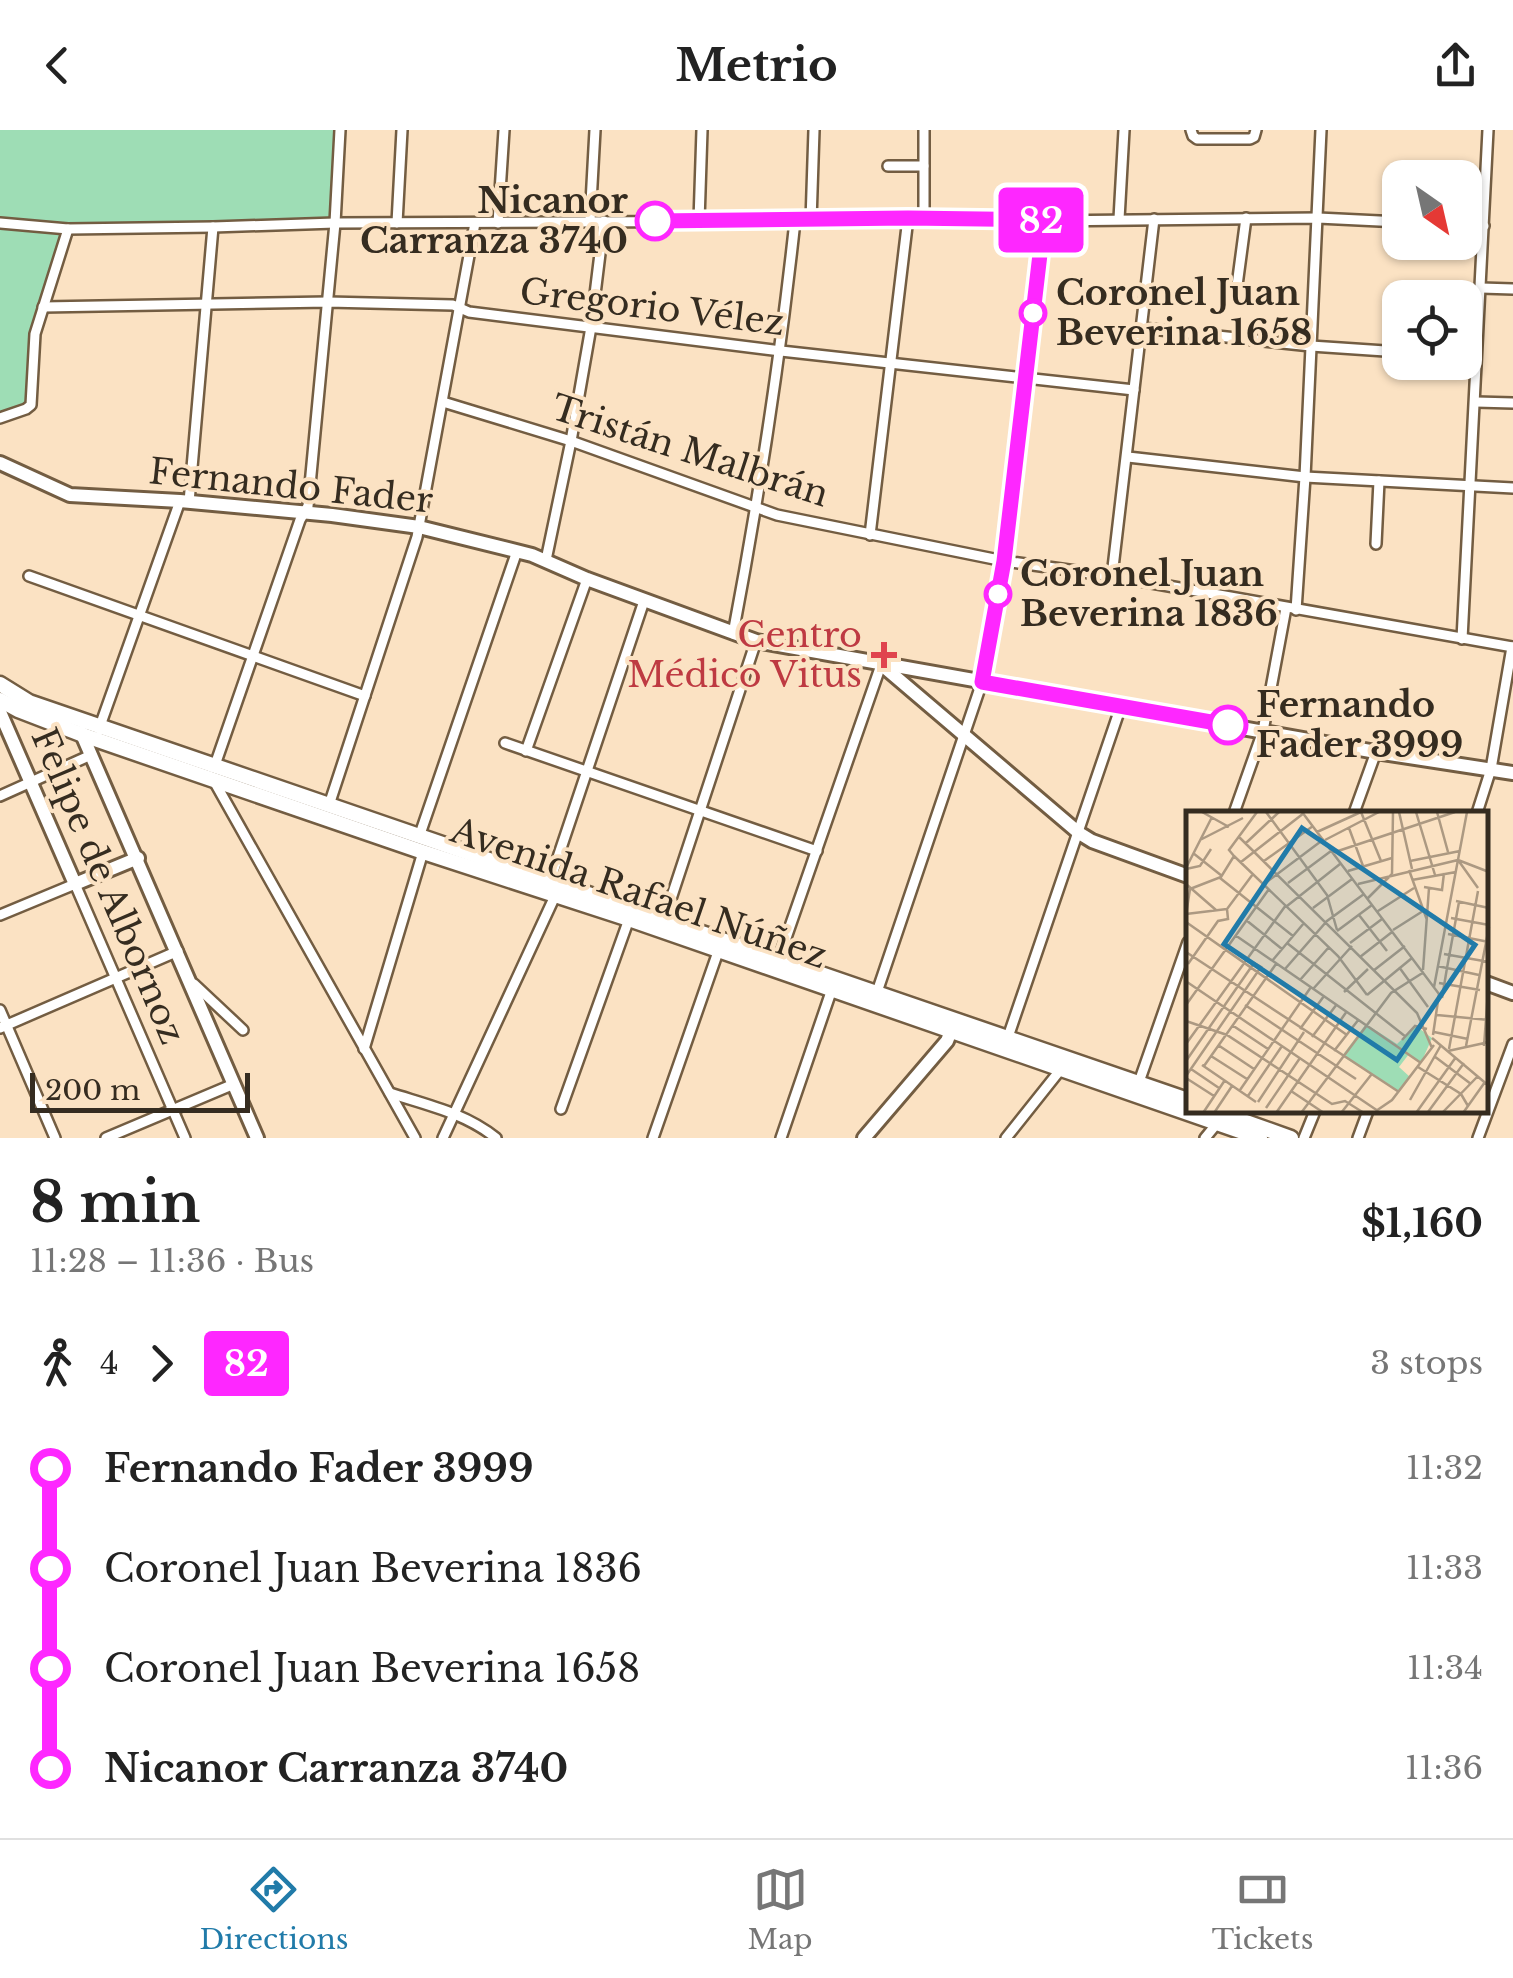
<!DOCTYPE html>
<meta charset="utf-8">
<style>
:root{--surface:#fff;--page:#f2f2f2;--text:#222;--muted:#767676;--line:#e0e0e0;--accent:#217ba9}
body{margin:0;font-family:"Libre Baskerville",serif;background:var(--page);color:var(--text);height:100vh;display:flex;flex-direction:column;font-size:38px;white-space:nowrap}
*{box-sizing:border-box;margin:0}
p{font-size:32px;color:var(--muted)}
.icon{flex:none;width:55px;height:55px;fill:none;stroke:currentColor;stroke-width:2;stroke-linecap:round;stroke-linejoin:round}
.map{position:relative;height:1008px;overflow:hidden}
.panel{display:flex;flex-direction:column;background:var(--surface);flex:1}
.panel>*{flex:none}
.badge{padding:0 20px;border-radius:8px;font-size:35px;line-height:65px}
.needle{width:65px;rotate:146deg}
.fabs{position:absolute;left:1382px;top:30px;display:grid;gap:20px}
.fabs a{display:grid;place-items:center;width:100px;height:100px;border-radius:20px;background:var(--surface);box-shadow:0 2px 8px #0004;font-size:50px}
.scale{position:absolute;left:30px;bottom:25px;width:220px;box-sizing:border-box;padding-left:10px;border:5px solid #352c20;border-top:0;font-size:28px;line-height:35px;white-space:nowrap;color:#352c20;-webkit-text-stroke:8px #fbe2c3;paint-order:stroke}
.map>.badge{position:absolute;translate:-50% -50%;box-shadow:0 0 0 5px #fff}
.legs{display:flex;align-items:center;gap:15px;height:110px;padding:0 30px;font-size:32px}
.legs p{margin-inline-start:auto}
.head{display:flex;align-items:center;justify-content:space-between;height:170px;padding:0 30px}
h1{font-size:55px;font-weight:700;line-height:75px}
ul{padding:0 30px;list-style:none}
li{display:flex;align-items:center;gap:35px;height:100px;font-size:38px}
li i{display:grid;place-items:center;width:15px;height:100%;margin:0 12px;background:currentColor}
li i::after{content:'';width:25px;height:25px;margin:-12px;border:8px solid;border-radius:50%;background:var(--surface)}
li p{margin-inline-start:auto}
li:first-child i{background:linear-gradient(#0000 50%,currentColor 0)}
li:last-child i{background:linear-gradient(currentColor 50%,#0000 0)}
header{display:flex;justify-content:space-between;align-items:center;height:130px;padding:0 30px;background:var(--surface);font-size:45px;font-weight:700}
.dock{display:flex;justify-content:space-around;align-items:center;height:140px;border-top:2px solid var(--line);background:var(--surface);font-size:28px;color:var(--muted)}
.dock a{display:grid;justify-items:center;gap:5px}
.dock .active{color:var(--accent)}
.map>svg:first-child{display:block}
</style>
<header><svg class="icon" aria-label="back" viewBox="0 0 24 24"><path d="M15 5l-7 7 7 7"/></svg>Metrio<svg class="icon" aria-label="share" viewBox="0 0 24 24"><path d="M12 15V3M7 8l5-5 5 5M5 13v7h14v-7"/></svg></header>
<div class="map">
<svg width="1513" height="1008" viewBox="0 0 1513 1008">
<rect width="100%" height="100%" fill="#fbe2c3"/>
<!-- green -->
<path fill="#9eddb5" d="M0,0H340L335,93L69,99L35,204L26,279L0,288Z"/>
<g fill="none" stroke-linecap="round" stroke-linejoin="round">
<defs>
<g id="minor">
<path d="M1191,0L1193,6L1197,9H1250L1254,7L1256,0"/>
<path d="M888,36H924"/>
<path d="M924,88V0"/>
<path d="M1119,89L1124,0"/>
<path d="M590,91L595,0"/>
<path d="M699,91L702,0"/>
<path d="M811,91L814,0"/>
<path d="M0,93L68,99L213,97L335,93L795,91L908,88L1044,91L1318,88L1400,92"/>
<path d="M397,93L402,0"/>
<path d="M498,93L504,0"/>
<path d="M1465,95L1484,96"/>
<path d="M1481,158L1513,159"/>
<path d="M1236,163L1246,88"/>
<path d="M43,177L328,172L453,175L469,182L781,221L1134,260"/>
<path d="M1142,198L1311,216L1400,222"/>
<path d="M443,272L571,311L777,385L1004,431L1112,446L1513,517"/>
<path d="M1476,272L1513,273"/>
<path d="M0,288L26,279L31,275L35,204L68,99"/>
<path d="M1128,327L1305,347L1513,358"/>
<path d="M189,372L213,97"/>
<path d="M870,405L908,88"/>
<path d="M1376,414L1379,351"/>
<path d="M546,430L571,311L591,197L604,91"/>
<path d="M29,446L365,566"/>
<path d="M1112,446L1154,89"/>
<path d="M1296,480L1305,347L1321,0"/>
<path d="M733,504C759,367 780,230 795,91"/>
<path d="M1462,509L1488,0"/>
<path d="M100,600V596L180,371"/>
<path d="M505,613L817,721"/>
<path d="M526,621L587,449"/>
<path d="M211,637L215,635L300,390L308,376L335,93L340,0"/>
<path d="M214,651L415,1008"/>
<path d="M0,666L91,625"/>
<path d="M329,675L417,407L475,93"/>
<path d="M1234,683L1263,601L1286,478"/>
<path d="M1354,683L1376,622"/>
<path d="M1477,683L1491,639L1512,517"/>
<path d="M419,707L517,421"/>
<path d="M550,751L644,471"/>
<path d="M0,785L75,754L185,1008"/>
<path d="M664,790L756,511"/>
<path d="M779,828L881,535"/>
<path d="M194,854L243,900"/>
<path d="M874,865L877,862L982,552L1004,431L1044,91"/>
<path d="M0,880L55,1008"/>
<path d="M0,898L178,821"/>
<path d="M1008,907L1121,576"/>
<path d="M364,919L423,722"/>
<path d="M1139,952L1188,812"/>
<path d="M390,963C427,975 465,983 496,1008"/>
<path d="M561,979L629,789"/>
<path d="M106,1008L234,954"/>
<path d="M443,1008L555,766"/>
<path d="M653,1008L719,819"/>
<path d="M781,1008L832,859"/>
<path d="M1006,1008L1061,939"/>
<path d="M1205,1008L1219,991"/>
<path d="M1304,1008L1315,981"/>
<path d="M1358,1008L1368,981"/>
<path d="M1478,1008L1513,914"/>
</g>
<g id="secondary">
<path d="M0,333L70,365L180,371L332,385L419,397L532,425L587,449L756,511L1376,622L1513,643"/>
<path d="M883,536L1079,703L1092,711L1188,746"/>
<path d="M0,582L75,754L138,728"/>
<path d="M81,602L257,1008"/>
<path d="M1486,853L1513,863"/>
<path d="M864,1008L947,911L951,901V892"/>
</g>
<g id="primary">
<path d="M0,554L29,572L1188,970"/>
<path d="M0,570L18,580L83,605L423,722L629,789L1260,1008"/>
<path d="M1215,981L1291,1008"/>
</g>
</defs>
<!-- minor casing -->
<use href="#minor" stroke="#735d42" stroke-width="14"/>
<!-- secondary casing -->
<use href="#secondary" stroke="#735d42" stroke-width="18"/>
<!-- primary casing -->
<use href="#primary" stroke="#735d42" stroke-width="19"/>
<!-- minor -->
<use href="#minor" stroke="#fff" stroke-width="9"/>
<!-- secondary -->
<use href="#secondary" stroke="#fff" stroke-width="12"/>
<!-- primary -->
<use href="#primary" stroke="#fff" stroke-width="14"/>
</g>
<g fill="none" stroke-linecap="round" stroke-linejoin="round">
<defs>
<path id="line-1" d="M655,91L908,88L1044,90L1004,431L982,552L1228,595"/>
</defs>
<!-- line-1 casing -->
<use href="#line-1" stroke="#fff" stroke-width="22"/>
<!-- line-1 -->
<use href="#line-1" stroke="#fe27ff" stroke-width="15"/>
</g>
<!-- markers -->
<g fill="#fff" stroke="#fe27ff" stroke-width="5">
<circle cx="655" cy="91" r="18"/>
<circle cx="1033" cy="183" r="12"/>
<circle cx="998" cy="464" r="12"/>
<circle cx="1228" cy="595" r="18"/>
</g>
<path fill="#e0444e" stroke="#fbe2c3" stroke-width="4" d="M879 510h10v10h10v10h-10v10h-10v-10h-10v-10h10z"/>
<g text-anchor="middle" stroke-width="8" stroke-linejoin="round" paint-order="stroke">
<!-- stop labels -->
<g font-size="35" font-weight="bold" fill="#352c20" stroke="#fbe2c3" text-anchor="start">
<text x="628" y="83" text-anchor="end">Nicanor<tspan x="628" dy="40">Carranza 3740</tspan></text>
<text x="1056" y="175">Coronel Juan<tspan x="1056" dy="40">Beverina 1658</tspan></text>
<text x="1020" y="456">Coronel Juan<tspan x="1020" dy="40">Beverina 1836</tspan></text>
<text x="1256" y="587">Fernando<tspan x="1256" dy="40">Fader 3999</tspan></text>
</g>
<!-- street labels -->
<g font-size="35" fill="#352c20" stroke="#fbe2c3">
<text transform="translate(652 177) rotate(7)" y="12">Gregorio Vélez</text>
<text transform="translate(690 321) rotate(18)" y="12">Tristán Malbrán</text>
<text transform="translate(291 356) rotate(6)" y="12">Fernando Fader</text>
<text transform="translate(108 756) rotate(67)" y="12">Felipe de Albornoz</text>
<text transform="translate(639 763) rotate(19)" y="12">Avenida Rafael Núñez</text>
</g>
<!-- health labels -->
<g font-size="35" fill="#be3a42" stroke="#fbe2c3" text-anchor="end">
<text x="862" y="517">Centro<tspan x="862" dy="40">Médico Vitus</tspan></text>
</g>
</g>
<!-- overview -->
<g transform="translate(1186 681)">
<rect width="302" height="302" fill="#fbe2c3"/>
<path d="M180,213L211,233L230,215L246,227L235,252L223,243L213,256L224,266L213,281L156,245Z" fill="#9eddb5"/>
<path fill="none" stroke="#ac9982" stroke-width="2.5" d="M16,1L43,16M80,1L141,84L151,119M116,1L253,183L247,224M175,1L195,50M213,1L226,58M230,1L249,64M251,1L262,41M163,17L177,55M131,21L175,1M52,25L231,202L246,237M14,29L57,7M139,29L193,1M60,32L93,1M7,42L36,65M146,42L269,1M48,45L152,145L181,184M272,49L292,77M272,49L303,61M78,50L127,15M224,50L274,40M55,51L118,2M0,57L26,6M0,58L14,55L25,38M223,59L241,109M162,60L206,47M206,63L207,1M34,67L107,125M226,69L270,61M102,72L145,40M0,73L30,99M78,73L138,28M172,73L272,49M238,76L256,79L258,62M182,87L206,63M270,90L303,97M273,91L261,157L293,164M101,95L154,53M127,97L166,68M192,100L228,77M0,103L41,98M0,104L4,78L35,66L48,45L43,39L71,1M173,104L201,140M265,107L303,114M60,109L96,138M0,111L161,224M207,119L237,100M151,120L186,94M262,123L303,131M49,124L235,252M101,132L220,226M164,132L196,108M0,141L213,281M258,143L303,151M174,146L206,121M86,150L118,112M2,153L32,110L42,108L41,98L67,63M251,155L261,157L256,187M213,156L242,196M99,158L141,110L178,83M237,159L243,77M187,160L219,135M114,169L143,136M1,171L195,302M253,172L294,179M248,176L281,1M127,178L166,135M158,181L182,158M181,184L226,147M0,194L83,78M59,194L170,268M251,204L303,209M0,210L41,224L146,293L159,290L178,302M46,214L82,238M114,218L138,185M248,221L282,228M126,226L151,193M246,227L303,275M216,229L229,215L241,218M0,233L100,94M32,234L68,258M280,235L303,116M298,235L303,167M263,238L292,80M148,240L173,208M262,240L303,231M25,245L61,268M248,245L285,273M0,250L68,152L75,156L0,265M16,254L70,291M18,255L90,153M232,256L275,283L282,295M5,258L33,277M0,267L28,285M54,279L125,176M105,280L138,302M62,285L96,235M224,289L255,234M72,291L118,221M80,297L114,247M242,301L278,252M17,302L39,269M28,302L46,275M90,302L161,200M115,302L205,182L238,161M155,302L185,264M187,302L206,289L248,234M230,302L270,246M256,302L292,265M277,302L299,271"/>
<path fill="#217ba9" fill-opacity="0.15" stroke="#217ba9" stroke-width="5" d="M116,17L289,134L211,249L38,133Z"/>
<rect width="302" height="302" fill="none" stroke="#352c20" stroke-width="5"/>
</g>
</svg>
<div class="fabs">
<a><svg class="needle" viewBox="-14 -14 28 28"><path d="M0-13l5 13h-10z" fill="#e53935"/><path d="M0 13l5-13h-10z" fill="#767676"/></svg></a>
<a><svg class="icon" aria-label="locate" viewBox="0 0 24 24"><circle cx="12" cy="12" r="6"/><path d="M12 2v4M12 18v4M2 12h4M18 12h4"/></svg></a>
</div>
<div class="scale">200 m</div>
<b class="badge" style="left:1041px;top:90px;background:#fe27ff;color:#fff">82</b>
</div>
<section class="panel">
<div class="head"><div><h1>8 min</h1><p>11:28 – 11:36 · Bus</p></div><b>$1,160</b></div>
<div class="legs"><svg class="icon" aria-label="walk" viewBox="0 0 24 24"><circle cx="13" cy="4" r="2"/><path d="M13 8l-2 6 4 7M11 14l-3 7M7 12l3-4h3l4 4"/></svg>4<svg class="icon" aria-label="forward" viewBox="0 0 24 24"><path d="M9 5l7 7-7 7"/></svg><b class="badge" style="background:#fe27ff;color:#fff">82</b><p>3 stops</p></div>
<ul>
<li><i style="color:#fe27ff"></i><b>Fernando Fader 3999</b><p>11:32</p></li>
<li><i style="color:#fe27ff"></i><span>Coronel Juan Beverina 1836</span><p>11:33</p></li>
<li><i style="color:#fe27ff"></i><span>Coronel Juan Beverina 1658</span><p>11:34</p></li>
<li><i style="color:#fe27ff"></i><b>Nicanor Carranza 3740</b><p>11:36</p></li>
</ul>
</section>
<nav class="dock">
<a class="active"><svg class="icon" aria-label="directions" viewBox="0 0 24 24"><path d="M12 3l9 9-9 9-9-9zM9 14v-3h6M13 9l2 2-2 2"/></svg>Directions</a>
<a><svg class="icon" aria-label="map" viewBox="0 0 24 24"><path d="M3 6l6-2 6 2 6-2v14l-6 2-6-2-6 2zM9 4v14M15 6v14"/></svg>Map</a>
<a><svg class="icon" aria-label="tickets" viewBox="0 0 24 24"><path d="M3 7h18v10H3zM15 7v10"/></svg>Tickets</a>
</nav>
